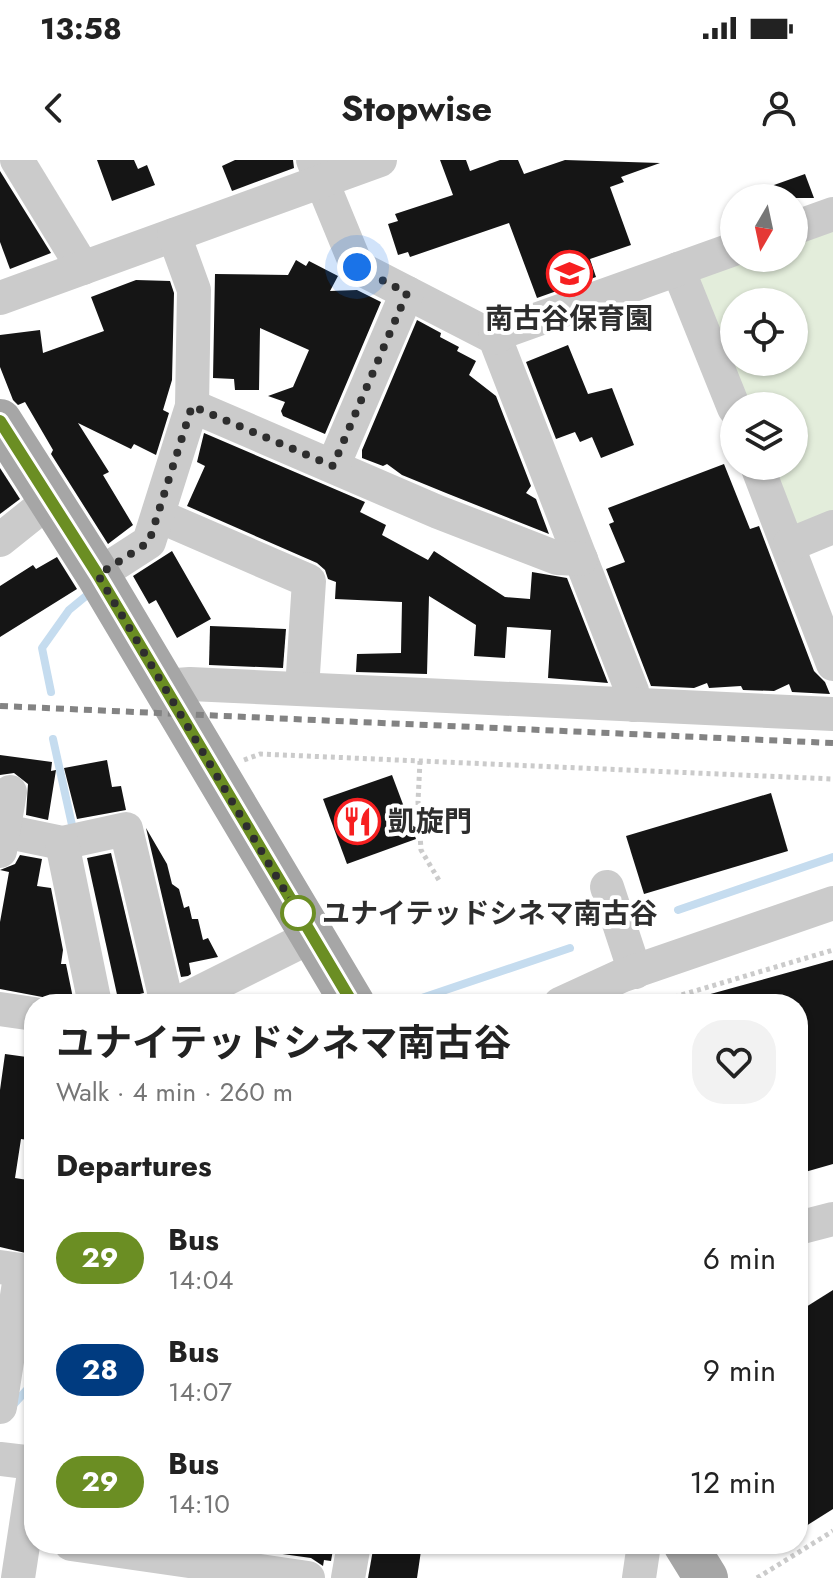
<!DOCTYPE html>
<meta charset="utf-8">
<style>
:root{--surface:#fff;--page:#f2f2f2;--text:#222;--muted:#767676}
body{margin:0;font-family:Jost,"Noto Sans JP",sans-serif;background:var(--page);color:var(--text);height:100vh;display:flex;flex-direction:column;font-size:30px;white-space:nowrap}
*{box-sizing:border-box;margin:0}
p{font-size:26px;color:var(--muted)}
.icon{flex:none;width:44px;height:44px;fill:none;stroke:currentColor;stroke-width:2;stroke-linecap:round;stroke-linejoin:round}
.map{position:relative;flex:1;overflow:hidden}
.panel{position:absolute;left:24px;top:834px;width:784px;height:560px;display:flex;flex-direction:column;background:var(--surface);border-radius:32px;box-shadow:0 2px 6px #0004}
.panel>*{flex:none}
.badge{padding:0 16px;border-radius:26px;font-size:28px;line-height:52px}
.needle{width:52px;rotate:189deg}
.tools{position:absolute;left:720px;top:24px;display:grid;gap:16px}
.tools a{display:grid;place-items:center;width:88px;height:88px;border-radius:50%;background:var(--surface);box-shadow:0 2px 6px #0004;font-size:40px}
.you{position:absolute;width:40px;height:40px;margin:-20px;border:6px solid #fff;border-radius:50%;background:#1a73e8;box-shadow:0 0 0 12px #1a73e833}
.map>.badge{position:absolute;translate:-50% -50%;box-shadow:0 0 0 4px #fff}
h2{padding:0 32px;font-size:30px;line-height:72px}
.round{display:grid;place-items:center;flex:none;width:84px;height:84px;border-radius:32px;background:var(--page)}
.head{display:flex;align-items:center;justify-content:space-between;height:136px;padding:0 32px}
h1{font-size:38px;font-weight:700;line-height:60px}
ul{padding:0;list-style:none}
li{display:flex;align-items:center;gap:24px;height:112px;padding:0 32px}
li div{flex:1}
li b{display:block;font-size:30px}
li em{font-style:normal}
li .badge{min-width:88px;font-weight:700;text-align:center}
.status{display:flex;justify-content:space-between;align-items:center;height:56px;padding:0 40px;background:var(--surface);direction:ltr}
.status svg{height:22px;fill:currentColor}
header{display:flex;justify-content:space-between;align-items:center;height:104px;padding:0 32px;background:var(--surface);font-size:36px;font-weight:700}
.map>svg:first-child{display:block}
</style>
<div class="status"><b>13:58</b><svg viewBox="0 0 49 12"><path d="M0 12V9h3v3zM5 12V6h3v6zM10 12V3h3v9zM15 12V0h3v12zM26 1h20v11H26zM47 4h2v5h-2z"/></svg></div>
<header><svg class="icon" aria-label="back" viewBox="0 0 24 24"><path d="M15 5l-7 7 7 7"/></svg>Stopwise<svg class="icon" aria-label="person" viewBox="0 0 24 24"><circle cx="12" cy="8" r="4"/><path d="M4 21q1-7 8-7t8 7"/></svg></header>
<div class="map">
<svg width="833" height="1418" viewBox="0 0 833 1418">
<rect width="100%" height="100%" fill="#fff"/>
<!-- green -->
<path fill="#e3eddb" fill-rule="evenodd" d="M833,64V356L801,368L791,364L768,306H794V246H745L698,123L702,112L740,98H794V78ZM734,142H794V202H734Z"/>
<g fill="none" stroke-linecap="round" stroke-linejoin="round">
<!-- stream -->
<g stroke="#c5dcef" stroke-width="8">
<path d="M51,532L42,488L69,450L86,436"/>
<path d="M53,579L74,674"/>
<path d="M678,750L833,697"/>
<path d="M404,844L570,788"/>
<path d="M13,1245L34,1222"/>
</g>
</g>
<!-- building -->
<g fill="#151515">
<path d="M97,0H134L138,9L147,5L155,25L112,41Z"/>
<path d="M235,0H293L294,8L232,31L222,6Z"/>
<path d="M440,0H466L470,11L500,0H518L524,14L565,0L660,3L621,17L624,22L610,27L631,85L590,99L596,117L537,138L509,63L410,97L408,92L398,95L388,64L398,61L395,54L453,35Z"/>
<path d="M0,11L51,93L10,109L0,82Z"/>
<path d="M805,14L814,38H746V35Z"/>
<path d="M296,100L306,106L309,101L338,116L330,131L357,130L381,142L325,274L283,256L281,251L285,242L268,236L293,227L309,190L260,168L259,230H235L234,219L213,218L215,114L288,115Z"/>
<path d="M136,120L170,121L174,133L172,220L163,250L169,253L156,295L134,284L131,289L78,263L109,312L103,315L133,365L108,384L51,294L53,290L25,242L18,245L13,240L0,207V175L40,170L43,193L104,171L91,137Z"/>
<path d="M417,160L441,173L440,177L459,187L457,191L476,201L469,215L496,236L531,326L526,333L536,339L549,374L446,333L402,315L387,304L383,306L362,298V290Z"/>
<path d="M568,185L588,234L612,228L634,285L601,298L592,277L580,282L575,272L556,279L526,202Z"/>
<path d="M204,273L365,342L360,352L386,365L382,375L428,400L434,391L505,437L530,439L532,412L567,418L608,523L548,518L551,470L507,467L505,498L474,496L476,465L429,436L427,514L356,512L357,494L401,493L402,442L335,439L336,422L328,419L325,410L317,403L187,346L205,306L197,302Z"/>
<path d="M724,304L750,369L759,366L814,511L825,522L830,534L792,532L789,524L774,531L743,530L741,526L709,528L707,523L694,528L651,526L606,409L625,402L609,364L614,362L608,348Z"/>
<path d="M0,308L20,339L0,354Z"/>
<path d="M172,391L211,459L177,478L156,440L149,444L133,416Z"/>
<path d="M57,397L77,429L0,477V426L33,405L36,409Z"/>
<path d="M210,466L286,469L283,508L209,505Z"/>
<path d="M0,595L52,602L51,611L56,610L48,660L26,655L28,624L14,613L0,615Z"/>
<path d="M107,600L112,627L121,626L126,650L77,659L64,608Z"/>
<path d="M392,615L416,679L347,704L323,639Z"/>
<path d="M771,633L788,691L644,734L626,676Z"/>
<path d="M146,668L167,704L172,724L179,729L184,748L189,746L192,759H198L203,780L208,778L218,797L189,803L191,814L188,816L181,817Z"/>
<path d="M111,693L144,833L118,839L87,698Z"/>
<path d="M20,695L42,699L37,726L51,728L63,790L61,804H66L74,843L0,829V762L9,712L0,710L15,704Z"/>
<path d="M833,800V1004L798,1014V844H697L696,838Z"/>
<path d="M5,894L34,898V981L21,979L15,1018L34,1021V1095L0,1087V930Z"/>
<path d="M833,1130V1349L798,1371V1152Z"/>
<path d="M212,1384H334L331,1401L324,1400L323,1406L311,1398Z"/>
<path d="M374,1384H422L417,1418H368Z"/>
</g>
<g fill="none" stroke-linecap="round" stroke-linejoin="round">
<!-- path -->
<g stroke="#cbcbcb" stroke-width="5" stroke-dasharray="4 4" stroke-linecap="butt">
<path d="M244,600L260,594L833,619"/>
<path d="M420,601L418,642L421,690L440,722"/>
<path d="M651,844L833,790"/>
<path d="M757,1418L833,1371"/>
</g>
<!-- minor -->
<g stroke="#cbcbcb" stroke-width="34">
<path d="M17,0L83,108"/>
<path d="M313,0L357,107L495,178L632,531L634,545"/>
<path d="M794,68L833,54"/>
<path d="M678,109L734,248"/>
<path d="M0,138L380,0"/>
<path d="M495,178L505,171L734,89"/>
<path d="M192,246L438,352L557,398L581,399"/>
<path d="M333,306L407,133"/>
<path d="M757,306L833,504"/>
<path d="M159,356L309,421L302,529"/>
<path d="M0,380L50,340"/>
<path d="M789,385L833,367"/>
<path d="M98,415L149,382L192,246L194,130L174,75"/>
<path d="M163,526L190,524L833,554"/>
<path d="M4,671L62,683L126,669L167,844"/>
<path d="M62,683L95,844"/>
<path d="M0,691L10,632"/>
<path d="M607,727L635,812"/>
<path d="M176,844L312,776"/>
<path d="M560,844L621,816L833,743"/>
<path d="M0,849L34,854"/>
<path d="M798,1068L833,1059"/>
<path d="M0,1107L21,1110L0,1247"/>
<path d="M0,1299L34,1303"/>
<path d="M71,1384L308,1418"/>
<path d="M18,1418L34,1313"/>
<path d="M348,1418L354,1384"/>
<path d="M639,1418L644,1384"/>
</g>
<!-- major -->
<g stroke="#a6a6a6" stroke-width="44">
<path d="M0,261L98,415L353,844"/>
<path d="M685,1384L706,1418"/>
</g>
<!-- rail -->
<path stroke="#838383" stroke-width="6" stroke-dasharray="8 6" stroke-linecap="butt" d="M0,546L833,583"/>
</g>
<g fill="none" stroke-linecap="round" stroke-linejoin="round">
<defs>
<path id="line" d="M0,261L98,415L353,844"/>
</defs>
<!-- line casing -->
<use href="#line" stroke="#fff" stroke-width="18"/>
<!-- line -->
<use href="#line" stroke="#6b8e23" stroke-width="12"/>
<!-- walk -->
<path stroke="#2e2e2e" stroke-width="8" stroke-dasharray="0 14.4" d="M298,753L98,415L149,382L192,246L333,306L407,133L357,107"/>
</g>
<!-- icons -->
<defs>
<symbol id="school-ring" viewBox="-11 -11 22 22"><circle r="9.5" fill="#fff" stroke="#f71f20" stroke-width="1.5"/><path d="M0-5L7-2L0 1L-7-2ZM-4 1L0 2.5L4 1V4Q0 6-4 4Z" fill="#f71f20"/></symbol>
<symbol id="restaurant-ring" viewBox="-11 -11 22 22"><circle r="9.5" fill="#fff" stroke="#f71f20" stroke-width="1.5"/><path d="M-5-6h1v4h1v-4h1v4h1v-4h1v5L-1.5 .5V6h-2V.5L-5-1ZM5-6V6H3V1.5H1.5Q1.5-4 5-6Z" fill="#f71f20"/></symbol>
</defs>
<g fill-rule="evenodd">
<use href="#school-ring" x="544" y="88" width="51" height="51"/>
<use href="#restaurant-ring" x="332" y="636" width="51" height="51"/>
</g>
<!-- markers -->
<circle fill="#fff" stroke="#6b8e23" stroke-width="4" cx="298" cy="753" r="16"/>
<g text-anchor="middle" stroke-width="8" stroke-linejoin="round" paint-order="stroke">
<!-- poi labels -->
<g font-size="28" font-weight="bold" fill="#2e2e2e" stroke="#fff">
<text x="569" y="168">南古谷保育園</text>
<text x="388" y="671" text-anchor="start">凱旋門</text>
</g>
<!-- stop labels -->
<g font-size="28" font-weight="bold" fill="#2e2e2e" stroke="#fff" text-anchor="start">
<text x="322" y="763">ユナイテッドシネマ南古谷</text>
</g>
</g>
</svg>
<div class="tools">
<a><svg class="needle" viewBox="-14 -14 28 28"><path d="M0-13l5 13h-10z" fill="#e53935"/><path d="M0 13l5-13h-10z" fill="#767676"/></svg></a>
<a><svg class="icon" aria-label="locate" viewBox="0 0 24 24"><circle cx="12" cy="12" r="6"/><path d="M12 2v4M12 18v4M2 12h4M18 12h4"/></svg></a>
<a><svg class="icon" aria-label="layers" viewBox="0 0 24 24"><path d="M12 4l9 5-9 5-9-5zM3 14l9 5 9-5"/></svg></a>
</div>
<div class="you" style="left:357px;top:107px"></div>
<section class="panel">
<div class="head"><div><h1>ユナイテッドシネマ南古谷</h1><p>Walk · 4 min · 260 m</p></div><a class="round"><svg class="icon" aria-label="heart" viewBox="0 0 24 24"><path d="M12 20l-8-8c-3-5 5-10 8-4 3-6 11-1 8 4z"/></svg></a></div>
<h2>Departures</h2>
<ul>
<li><span class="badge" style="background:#6b8e23;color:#fff">29</span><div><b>Bus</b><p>14:04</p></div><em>6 min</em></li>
<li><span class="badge" style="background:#003b80;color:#fff">28</span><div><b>Bus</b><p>14:07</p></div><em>9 min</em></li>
<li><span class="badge" style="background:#6b8e23;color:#fff">29</span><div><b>Bus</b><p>14:10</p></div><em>12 min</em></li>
</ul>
</section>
</div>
